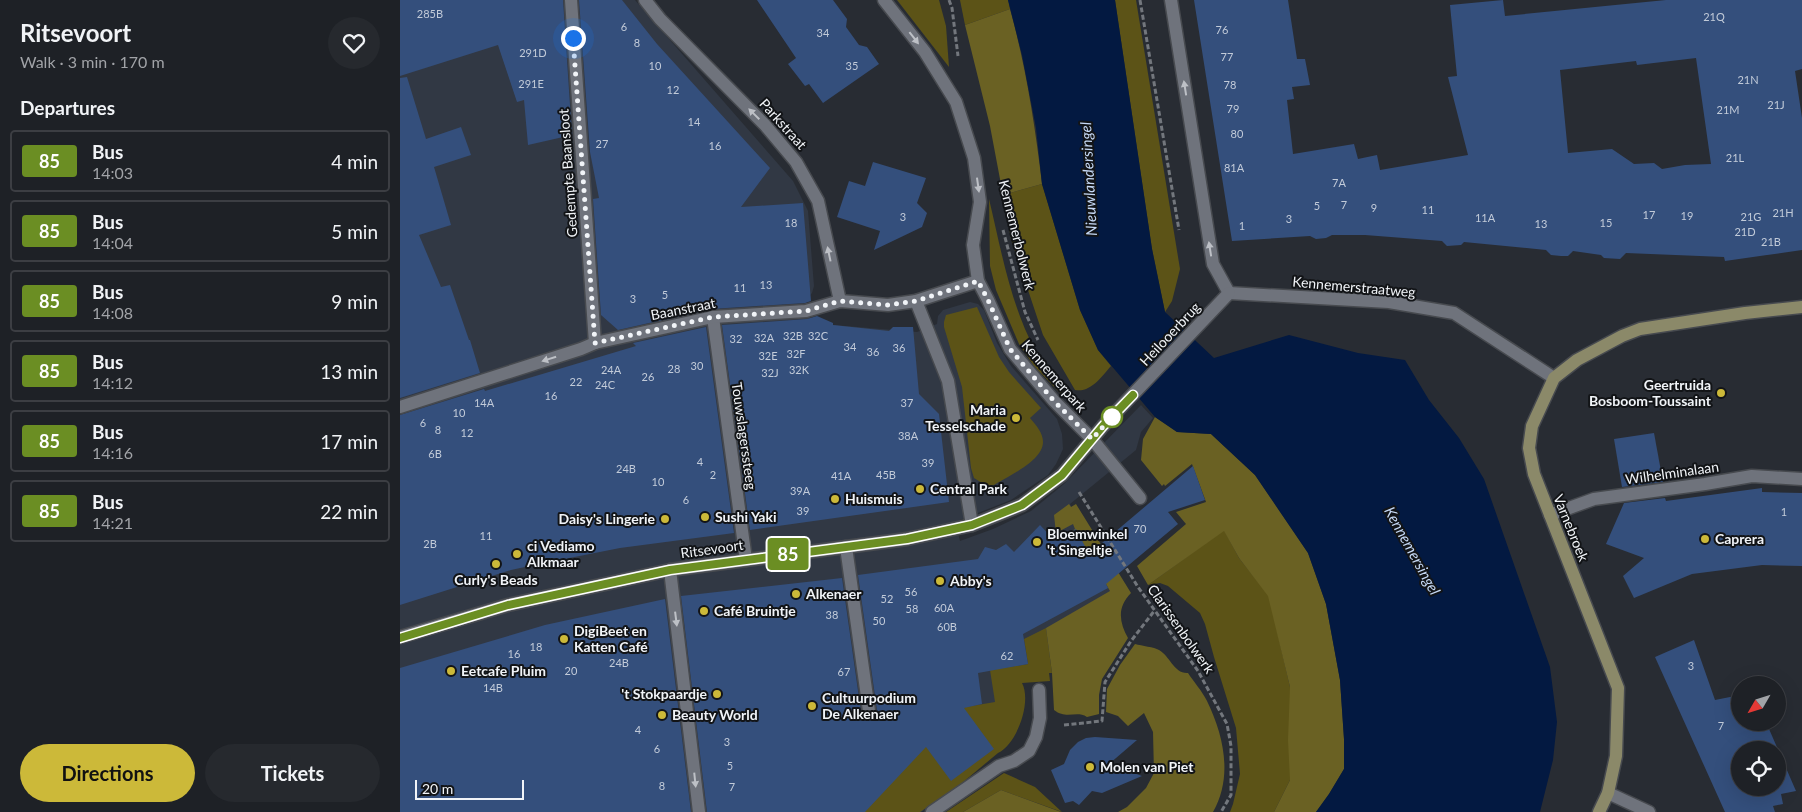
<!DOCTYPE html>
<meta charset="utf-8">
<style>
:root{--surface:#1e2126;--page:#26292e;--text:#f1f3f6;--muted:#a1a3a7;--line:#3c3e43;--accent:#ccb939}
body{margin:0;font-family:Lato,sans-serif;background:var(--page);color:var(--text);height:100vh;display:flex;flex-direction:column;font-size:19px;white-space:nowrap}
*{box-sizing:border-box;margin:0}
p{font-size:16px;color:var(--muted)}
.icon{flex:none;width:28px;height:28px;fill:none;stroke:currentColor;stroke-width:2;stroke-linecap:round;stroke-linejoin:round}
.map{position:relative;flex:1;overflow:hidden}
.panel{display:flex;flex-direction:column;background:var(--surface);width:400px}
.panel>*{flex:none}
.badge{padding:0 10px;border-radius:4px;font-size:18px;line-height:32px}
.needle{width:32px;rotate:231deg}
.tools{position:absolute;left:1331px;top:676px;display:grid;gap:10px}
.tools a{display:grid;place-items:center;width:55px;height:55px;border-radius:50%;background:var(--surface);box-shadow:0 5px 20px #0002,0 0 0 1px var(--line);font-size:25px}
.scale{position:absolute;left:15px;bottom:12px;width:109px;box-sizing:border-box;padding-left:5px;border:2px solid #f1f4f8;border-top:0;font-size:14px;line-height:18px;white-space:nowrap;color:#f1f4f8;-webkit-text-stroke:4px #121417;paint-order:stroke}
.you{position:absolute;width:25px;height:25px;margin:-12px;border:4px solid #fff;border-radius:50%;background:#1a73e8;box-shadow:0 0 0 8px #1a73e833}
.map>.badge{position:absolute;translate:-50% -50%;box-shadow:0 0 0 2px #fff}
h2{padding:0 20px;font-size:19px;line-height:45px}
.round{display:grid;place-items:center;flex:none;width:52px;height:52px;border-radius:26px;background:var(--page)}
.head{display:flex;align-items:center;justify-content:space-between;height:85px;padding:0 20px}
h1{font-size:24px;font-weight:700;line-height:38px}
.action{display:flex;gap:10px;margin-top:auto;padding:10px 20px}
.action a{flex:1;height:58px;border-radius:30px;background:var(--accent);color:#111;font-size:20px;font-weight:700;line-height:58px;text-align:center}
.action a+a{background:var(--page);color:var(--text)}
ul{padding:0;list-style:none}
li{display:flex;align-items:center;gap:15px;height:62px;margin:0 10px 8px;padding:0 10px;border:2px solid var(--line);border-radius:5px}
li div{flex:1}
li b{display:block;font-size:19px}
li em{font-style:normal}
li .badge{min-width:55px;font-weight:700;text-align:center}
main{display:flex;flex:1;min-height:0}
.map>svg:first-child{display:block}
</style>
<main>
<section class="panel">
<div class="head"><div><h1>Ritsevoort</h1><p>Walk · 3 min · 170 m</p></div><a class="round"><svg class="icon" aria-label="heart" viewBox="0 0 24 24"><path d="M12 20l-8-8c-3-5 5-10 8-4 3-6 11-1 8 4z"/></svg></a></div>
<h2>Departures</h2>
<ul>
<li><span class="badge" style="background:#6b8e23;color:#fff">85</span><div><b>Bus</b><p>14:03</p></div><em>4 min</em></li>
<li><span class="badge" style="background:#6b8e23;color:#fff">85</span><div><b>Bus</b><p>14:04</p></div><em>5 min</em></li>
<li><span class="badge" style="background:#6b8e23;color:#fff">85</span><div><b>Bus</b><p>14:08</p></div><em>9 min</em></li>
<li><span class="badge" style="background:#6b8e23;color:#fff">85</span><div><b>Bus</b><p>14:12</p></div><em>13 min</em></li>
<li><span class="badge" style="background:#6b8e23;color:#fff">85</span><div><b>Bus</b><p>14:16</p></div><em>17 min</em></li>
<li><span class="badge" style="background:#6b8e23;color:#fff">85</span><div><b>Bus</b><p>14:21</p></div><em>22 min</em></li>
</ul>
<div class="action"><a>Directions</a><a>Tickets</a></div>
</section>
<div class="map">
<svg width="1402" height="812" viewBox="0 0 1402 812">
<rect width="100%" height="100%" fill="#282c33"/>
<!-- built -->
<path fill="#313844" d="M0,0H235L393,181L408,211L414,286L412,293L406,299L410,323L517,332L537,324L538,316L543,310L570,302L578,304L584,310L597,343L611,366L657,419L662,434L663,449L656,464L648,475L611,500L555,522L560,541L593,529L631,511L664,484L741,405L753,418L741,432L736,450L670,504L716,592L639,666L534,758L560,787L521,812H0Z"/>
<!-- green -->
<g fill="#5c5317">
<path d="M497,0H539L546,26L549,67Z"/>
<path d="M560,0H608L610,9L565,25Z"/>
<path d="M715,0H736L780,269L772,301L765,312L752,249Z"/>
<path d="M642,184L680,310L698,350L711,366C702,376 691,393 675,390L643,335L611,239L603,195Z"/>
<path d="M589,199C605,266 616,340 665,392L661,394L634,366L619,344L596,290L590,266Z"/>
<path d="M577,307L599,357L609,372L641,408L630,418C636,425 643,433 643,442C643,461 608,476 594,485L587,486L574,478L571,468L562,387L544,327V322L546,315Z"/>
<path d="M824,530L839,558L869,596L890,687V780L874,812H830L833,804L840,774L836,728L814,657L805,624L800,613L768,586L760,583L748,585Z"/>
<path d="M646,628L652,673H649L650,681L622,683C632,702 617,744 598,753L556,788L520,812H458L536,712L595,702L590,670L628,664L624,639Z"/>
<path d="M604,773L635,787L662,812L601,790L563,812H546Z"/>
</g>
<!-- forest -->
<g fill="#6a6123">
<path d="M610,9C626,67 635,125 642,184L603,195L590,126L565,25Z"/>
<path d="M755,417L777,432L811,434L855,475L908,553L926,604L940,680L944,739V769L929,794L916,812H874L890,780L888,740L890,687L868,596L839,558L824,531L748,585L737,566L786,524L776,512L806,502L792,464L765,486L764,484L762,486L741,460L743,439Z"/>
<path d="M669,504L671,507L676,504L731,593C717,607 719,622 728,638L702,679L699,695V714L687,717C676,710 667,720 654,710L652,673L646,628L710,591L677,533L672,531L675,529L673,524L656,533L654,515Z"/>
<path d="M735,644C742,646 754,647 759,650C770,656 774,674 788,673C794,682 802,691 807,701C824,736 833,777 813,812H718L727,807L746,788L754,773L753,732L744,713L728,726L718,716L706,712L707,689L720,665Z"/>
<path d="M601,790L661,812H563Z"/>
</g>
<!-- water -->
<path fill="#031941" d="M608,0H715L752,249L765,312L814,358L889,335L958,353L1005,360L1029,400L1059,438L1084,479L1150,667L1157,722L1153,760L1140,812H916L929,794L944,769V739L940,680L926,604L908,553L855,475L811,434L777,432L755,417L698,350L680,310L642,184L636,128L622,55Z"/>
<!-- building -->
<g fill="#344f7c" fill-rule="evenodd">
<path d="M0,0H163L172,135L128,145L124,100L117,102L98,45L0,76Z"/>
<path d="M179,0H222L257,44L370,168L341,207L403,203L411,301L405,303L311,309L218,330L201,315L193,199L199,198L190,152Z"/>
<path d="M357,0H433L447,19L446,27L459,45L467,47L479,64L423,103L409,84L405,86L388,64L396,58Z"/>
<path d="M794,0H888L897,59H905L910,85L892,87L894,99L887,100L893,154L954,144L958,159L977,155L980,170L1068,155L1048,77L1057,76L1050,5L1103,0L1105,16L1266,0H1402V69L1395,71L1402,118V250L1325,261L1324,257L1226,253L1220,259L1204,258L1201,255L1173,251L1168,256H1161L1151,255L1146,250L1064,242L1061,245L1047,246L1042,241L965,235H932L926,238L916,239L910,236L832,241ZM1296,58L1311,164L1285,165L1262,169L1254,163L1234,164L1212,149L1168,153L1160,70L1236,61L1237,65Z"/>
<path d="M7,77L26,139L61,127L71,155L34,167L51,225L19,235L41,287L50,285L69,340H70L80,373L0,398V78Z"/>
<path d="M473,162L526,178L517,203L527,213L522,227L474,250L480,231L437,217L449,181L465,186Z"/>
<path d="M417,316L433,323V325L489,331L493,327H513L519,394L539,414L549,502L350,530L322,325L407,319Z"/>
<path d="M306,327L334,533L220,548L134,565L111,570L0,605V415L84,389L85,391L236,346L233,343Z"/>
<path d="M1254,433L1263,482L1222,487L1214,439Z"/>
<path d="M793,466L805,500L768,512L778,524L706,584L708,588L623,634L628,664L578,673L582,704L564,708L594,749L551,781L526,747L465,812H307L281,596L442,578L461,712L466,718L471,719L476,714L477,710L458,575L578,559L585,547L596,550L606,544L614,552L640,525L655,541L676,529L689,554Z"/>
<path d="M1362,488V492L1402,493V566L1362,565L1292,574L1234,598L1223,576L1244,558L1206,544L1224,503L1265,498L1266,501Z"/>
<path d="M265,599L291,812H0V668L145,625Z"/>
<path d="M1294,640L1315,700L1340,695V722H1366L1396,791L1381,794L1383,804L1373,806L1375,812H1325L1255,657ZM1340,750H1378V788H1340Z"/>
<path d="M695,737L737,740L709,764L742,776L702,793L692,791L679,805L673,801L665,803L651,770L664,764L670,750L678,742L686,738Z"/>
</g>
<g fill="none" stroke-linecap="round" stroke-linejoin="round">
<defs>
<g id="service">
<path d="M692,439L740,498"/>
<path d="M446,547L469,711"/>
</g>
<g id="pedestrian">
<path d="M516,301L548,381L572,525"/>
<path d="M313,317L346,560"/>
<path d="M1150,515L1194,499L1305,484L1352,476L1402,479"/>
</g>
<g id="minor">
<path d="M171,0L195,343"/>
<path d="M245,0L260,19L365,125L396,162L418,201L440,301"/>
<path d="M484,0L525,52L556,102L574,158L580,202L573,245L578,281L588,300L610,349L654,401L692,439"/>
<path d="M771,0L813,264L829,293"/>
<path d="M829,293L989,302L1054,313L1154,378"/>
<path d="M0,407L181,349L195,343L313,317L406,311L440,301L488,305L516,301L578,281"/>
<path d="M270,570L299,812"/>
<path d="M0,637L108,605L270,570L507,539L572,525L622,505L662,475L703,426L829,293"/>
<path d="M1208,793L1249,812"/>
<path d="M532,812L599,766L614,761L629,751L636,737L640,718L639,690"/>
</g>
<path id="secondary" d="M1199,812L1208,793L1216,756L1218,688L1134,474L1129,448L1132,426L1154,378L1177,360L1222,336L1240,329L1345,313L1402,307"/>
</defs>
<!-- service casing -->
<use href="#service" stroke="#474a4f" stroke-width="15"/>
<!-- pedestrian casing -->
<use href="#pedestrian" stroke="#474a4f" stroke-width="15"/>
<!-- minor casing -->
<use href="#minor" stroke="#474a4f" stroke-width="15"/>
<!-- secondary casing -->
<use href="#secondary" stroke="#474a4f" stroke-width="15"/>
<!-- path -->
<g stroke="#73777d" stroke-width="3" stroke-dasharray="5 2.5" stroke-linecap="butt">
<path d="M549,0L552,8L558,56"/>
<path d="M740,0L779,230"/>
<path d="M603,230L625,312L638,340"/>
<path d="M679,492L738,587L798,671L827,724L831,746V795L821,812"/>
<path d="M664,725L702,721L705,682L731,641L755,610"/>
</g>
<!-- service -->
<use href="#service" stroke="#6f737c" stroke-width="12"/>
<!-- pedestrian -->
<use href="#pedestrian" stroke="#6f737c" stroke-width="12"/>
<!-- minor -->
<use href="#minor" stroke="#6f737c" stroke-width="12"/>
<!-- secondary -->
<use href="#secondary" stroke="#8b8969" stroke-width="12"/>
</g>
<!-- one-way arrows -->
<defs><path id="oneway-solid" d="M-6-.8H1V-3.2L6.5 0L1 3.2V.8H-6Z" transform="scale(1.25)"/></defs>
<g fill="#bdc0c6">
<use href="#oneway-solid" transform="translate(514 38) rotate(52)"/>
<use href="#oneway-solid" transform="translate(785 88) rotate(-99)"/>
<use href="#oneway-solid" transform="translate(354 114) rotate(-135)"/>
<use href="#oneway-solid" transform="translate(578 185) rotate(82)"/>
<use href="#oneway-solid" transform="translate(810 249) rotate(-99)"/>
<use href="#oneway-solid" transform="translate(429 254) rotate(-102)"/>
<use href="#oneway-solid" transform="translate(149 359) rotate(162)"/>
<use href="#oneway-solid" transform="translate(276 619) rotate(83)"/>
<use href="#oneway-solid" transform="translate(295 780) rotate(84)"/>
</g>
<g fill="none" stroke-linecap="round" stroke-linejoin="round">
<defs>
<path id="line" d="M0,638L108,605L270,570L507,539L572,525L622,505L662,475L703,426L733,395"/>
</defs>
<!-- line casing -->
<use href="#line" stroke="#fff" stroke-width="11"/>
<!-- line -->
<use href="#line" stroke="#6b8e23" stroke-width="8"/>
<!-- walk -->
<path stroke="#f1f4f8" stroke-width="5" stroke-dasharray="0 9" d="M173,38L195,343L313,317L406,311L440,301L488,305L516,301L578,281L588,300L610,349L654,401L692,439L713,416L712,417"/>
</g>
<!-- markers -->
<g fill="#ccb939" stroke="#121417" stroke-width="2">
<circle cx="1321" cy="393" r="5"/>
<circle cx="616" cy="418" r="5"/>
<circle cx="520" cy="489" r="5"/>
<circle cx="435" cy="499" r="5"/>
<circle cx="305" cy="517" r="5"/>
<circle cx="265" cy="519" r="5"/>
<circle cx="1305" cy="539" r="5"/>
<circle cx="637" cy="542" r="5"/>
<circle cx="117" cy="554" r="5"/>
<circle cx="96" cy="564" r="5"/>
<circle cx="540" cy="581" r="5"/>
<circle cx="396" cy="594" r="5"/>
<circle cx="304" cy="611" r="5"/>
<circle cx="164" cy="639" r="5"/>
<circle cx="51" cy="671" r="5"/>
<circle cx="317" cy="694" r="5"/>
<circle cx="412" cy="706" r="5"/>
<circle cx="262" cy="715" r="5"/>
<circle cx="690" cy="767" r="5"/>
</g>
<circle fill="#fff" stroke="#6b8e23" stroke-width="2.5" cx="712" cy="417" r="10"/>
<g text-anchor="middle" stroke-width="4" stroke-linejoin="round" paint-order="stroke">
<!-- number labels -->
<g font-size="11" fill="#c2cbd9">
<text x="30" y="18">285B</text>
<text x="1314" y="21">21Q</text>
<text x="224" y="31">6</text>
<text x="822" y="34">76</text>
<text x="423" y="37">34</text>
<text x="237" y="47">8</text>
<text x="133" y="57">291D</text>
<text x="827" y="61">77</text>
<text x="255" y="70">10</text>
<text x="452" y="70">35</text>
<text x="1348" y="84">21N</text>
<text x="131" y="88">291E</text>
<text x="830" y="89">78</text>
<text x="273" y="94">12</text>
<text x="1376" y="109">21J</text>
<text x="833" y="113">79</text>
<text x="1328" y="114">21M</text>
<text x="294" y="126">14</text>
<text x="837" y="138">80</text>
<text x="202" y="148">27</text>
<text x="315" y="150">16</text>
<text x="1335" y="162">21L</text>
<text x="834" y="172">81A</text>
<text x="939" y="187">7A</text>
<text x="944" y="209">7</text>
<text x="917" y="210">5</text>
<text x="974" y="212">9</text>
<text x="1028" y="214">11</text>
<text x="1383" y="217">21H</text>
<text x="1249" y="219">17</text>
<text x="1287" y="220">19</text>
<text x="503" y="221">3</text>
<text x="1351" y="221">21G</text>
<text x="1085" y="222">11A</text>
<text x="889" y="223">3</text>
<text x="391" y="227">18</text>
<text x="1206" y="227">15</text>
<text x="1141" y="228">13</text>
<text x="842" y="230">1</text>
<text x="1345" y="236">21D</text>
<text x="1371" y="246">21B</text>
<text x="366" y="289">13</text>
<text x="340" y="292">11</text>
<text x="265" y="299">5</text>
<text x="233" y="303">3</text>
<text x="393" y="340">32B</text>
<text x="418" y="340">32C</text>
<text x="364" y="342">32A</text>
<text x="336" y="343">32</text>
<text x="450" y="351">34</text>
<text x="499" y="352">36</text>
<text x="473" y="356">36</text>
<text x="396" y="358">32F</text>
<text x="368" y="360">32E</text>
<text x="297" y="370">30</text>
<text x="274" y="373">28</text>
<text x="211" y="374">24A</text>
<text x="399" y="374">32K</text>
<text x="370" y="377">32J</text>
<text x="248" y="381">26</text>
<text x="176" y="386">22</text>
<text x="205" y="389">24C</text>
<text x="151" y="400">16</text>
<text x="84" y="407">14A</text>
<text x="507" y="407">37</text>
<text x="59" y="417">10</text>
<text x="23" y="427">6</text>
<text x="38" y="434">8</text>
<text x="67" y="437">12</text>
<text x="508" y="440">38A</text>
<text x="35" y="458">6B</text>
<text x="300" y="466">4</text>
<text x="528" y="467">39</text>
<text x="226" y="473">24B</text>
<text x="313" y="479">2</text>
<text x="486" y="479">45B</text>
<text x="441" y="480">41A</text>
<text x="258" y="486">10</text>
<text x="400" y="495">39A</text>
<text x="286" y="504">6</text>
<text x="403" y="515">39</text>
<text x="1384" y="516">1</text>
<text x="740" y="533">70</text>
<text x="86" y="540">11</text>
<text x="30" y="548">2B</text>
<text x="511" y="596">56</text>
<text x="487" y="603">52</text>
<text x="544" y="612">60A</text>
<text x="512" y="613">58</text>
<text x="432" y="619">38</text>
<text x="479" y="625">50</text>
<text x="547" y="631">60B</text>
<text x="136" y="651">18</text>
<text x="114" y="658">16</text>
<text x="607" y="660">62</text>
<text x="219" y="667">24B</text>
<text x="1291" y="670">3</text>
<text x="171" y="675">20</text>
<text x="444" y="676">67</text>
<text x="93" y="692">14B</text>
<text x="1321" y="730">7</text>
<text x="238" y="734">4</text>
<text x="327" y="746">3</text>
<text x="257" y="753">6</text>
<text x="330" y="770">5</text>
<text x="262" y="790">8</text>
<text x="332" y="791">7</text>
</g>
<!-- street labels -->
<g font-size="14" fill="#f1f4f8" stroke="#121417">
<text transform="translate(383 124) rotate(48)" y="5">Parkstraat</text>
<text transform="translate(168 173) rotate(-94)" y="5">Gedempte Baansloot</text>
<text transform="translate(617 235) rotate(76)" y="5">Kennemerbolwerk</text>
<text transform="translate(954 287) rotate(5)" y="5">Kennemerstraatweg</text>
<text transform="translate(283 309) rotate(-11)" y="5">Baanstraat</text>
<text transform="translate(770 334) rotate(-47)" y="5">Heilooerbrug</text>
<text transform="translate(654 376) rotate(49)" y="5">Kennemerpark</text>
<text transform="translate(344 436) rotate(82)" y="5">Touwslagerssteeg</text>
<text transform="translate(1272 473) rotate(-8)" y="5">Wilhelminalaan</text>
<text transform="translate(1171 528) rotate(68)" y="5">Varnebroek</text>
<text transform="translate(312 549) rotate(-8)" y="5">Ritsevoort</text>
<text transform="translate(781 629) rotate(55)" y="5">Clarissenbolwerk</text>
</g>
<!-- poi labels -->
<g font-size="14" font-weight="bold" fill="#f1f4f8" stroke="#121417" text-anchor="start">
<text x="1311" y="390" text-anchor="end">Geertruida<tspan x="1311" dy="16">Bosboom-Toussaint</tspan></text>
<text x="606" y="415" text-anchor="end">Maria<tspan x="606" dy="16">Tesselschade</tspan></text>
<text x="530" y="494">Central Park</text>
<text x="445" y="504">Huismuis</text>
<text x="315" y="522">Sushi Yaki</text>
<text x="255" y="524" text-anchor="end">Daisy's Lingerie</text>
<text x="647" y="539">Bloemwinkel<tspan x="647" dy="16">'t Singeltje</tspan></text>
<text x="1315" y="544">Caprera</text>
<text x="127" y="551">ci Vediamo<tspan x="127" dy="16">Alkmaar</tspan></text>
<text x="96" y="585" text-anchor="middle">Curly's Beads</text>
<text x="550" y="586">Abby's</text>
<text x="406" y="599">Alkenaer</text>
<text x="314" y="616">Café Bruintje</text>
<text x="174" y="636">DigiBeet en<tspan x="174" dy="16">Katten Café</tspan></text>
<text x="61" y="676">Eetcafe Pluim</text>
<text x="307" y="699" text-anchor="end">'t Stokpaardje</text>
<text x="422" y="703">Cultuurpodium<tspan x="422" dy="16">De Alkenaer</tspan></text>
<text x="272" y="720">Beauty World</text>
<text x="700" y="772">Molen van Piet</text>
</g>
<!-- water labels -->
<g font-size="15" font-style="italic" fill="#c6d9f6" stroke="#121417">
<text transform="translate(689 179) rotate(-93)" y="5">Nieuwlandersingel</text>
<text transform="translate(1012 551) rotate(61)" y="5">Kennemersingel</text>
</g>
</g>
</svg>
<div class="tools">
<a><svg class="needle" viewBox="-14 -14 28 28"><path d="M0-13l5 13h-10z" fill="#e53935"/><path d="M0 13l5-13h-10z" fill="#a1a3a7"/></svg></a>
<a><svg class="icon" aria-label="locate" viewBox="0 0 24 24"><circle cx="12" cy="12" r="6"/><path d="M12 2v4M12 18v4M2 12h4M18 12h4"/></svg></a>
</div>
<div class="scale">20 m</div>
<div class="you" style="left:173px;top:38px"></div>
<b class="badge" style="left:388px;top:554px;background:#6b8e23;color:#fff">85</b>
</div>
</main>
